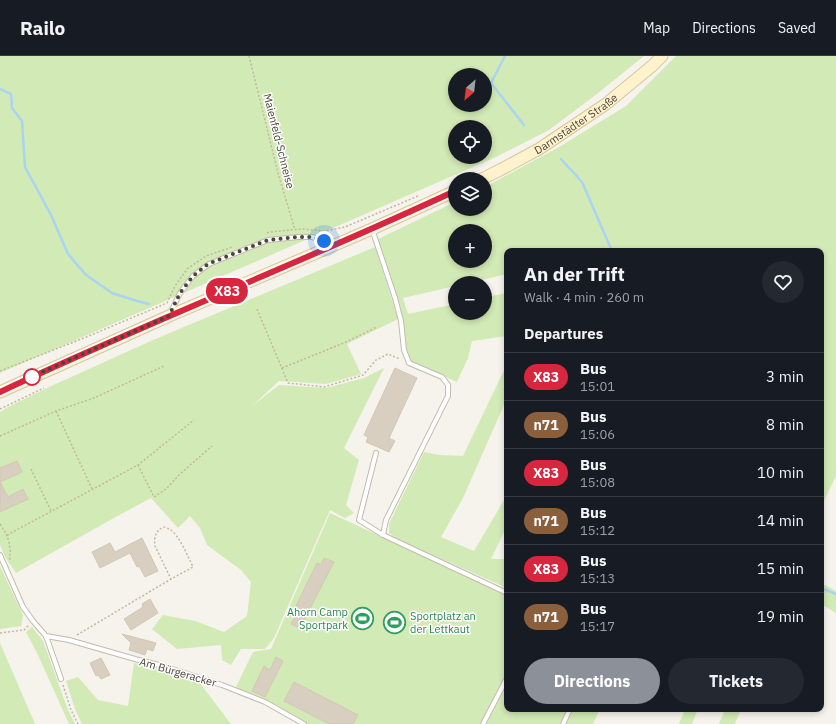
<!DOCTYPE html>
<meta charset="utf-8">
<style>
:root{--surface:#171b24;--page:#242831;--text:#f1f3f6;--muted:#9ea1a6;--line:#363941;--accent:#8c9099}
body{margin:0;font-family:"IBM Plex Sans",sans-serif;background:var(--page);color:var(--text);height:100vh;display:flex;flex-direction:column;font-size:15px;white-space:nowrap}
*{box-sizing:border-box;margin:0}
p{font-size:13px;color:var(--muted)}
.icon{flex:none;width:22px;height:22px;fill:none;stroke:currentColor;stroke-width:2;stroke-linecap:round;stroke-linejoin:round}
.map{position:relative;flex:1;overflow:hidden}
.side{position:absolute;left:504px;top:192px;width:320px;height:464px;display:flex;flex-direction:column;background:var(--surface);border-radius:8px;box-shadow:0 2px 6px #0003}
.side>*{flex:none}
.badge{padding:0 8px;border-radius:13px;font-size:14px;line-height:26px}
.needle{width:26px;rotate:208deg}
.fabs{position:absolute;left:448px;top:12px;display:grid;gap:8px}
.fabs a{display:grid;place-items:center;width:44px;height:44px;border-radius:50%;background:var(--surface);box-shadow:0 2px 6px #0003;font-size:20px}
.you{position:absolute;width:20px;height:20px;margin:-10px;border:3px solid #fff;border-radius:50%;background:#1a73e8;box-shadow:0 0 0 6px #1a73e833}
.map>.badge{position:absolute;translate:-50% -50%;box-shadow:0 0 0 2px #fff}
h2{padding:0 20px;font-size:15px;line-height:36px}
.round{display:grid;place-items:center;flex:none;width:42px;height:42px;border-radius:21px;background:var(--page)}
.summary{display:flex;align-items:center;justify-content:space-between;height:68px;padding:0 20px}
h1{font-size:19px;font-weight:700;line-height:30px}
.primary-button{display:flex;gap:8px;margin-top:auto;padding:8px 20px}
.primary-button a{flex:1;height:46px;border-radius:24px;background:var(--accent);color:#fff;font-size:16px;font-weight:700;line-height:46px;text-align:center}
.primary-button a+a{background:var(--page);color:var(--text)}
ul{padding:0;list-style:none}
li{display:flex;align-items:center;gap:12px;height:48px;padding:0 20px;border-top:1px solid var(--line)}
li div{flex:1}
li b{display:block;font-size:15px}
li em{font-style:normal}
li .badge{min-width:44px;font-weight:700;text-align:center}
header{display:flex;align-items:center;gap:24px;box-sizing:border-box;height:56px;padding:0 20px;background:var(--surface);border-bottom:1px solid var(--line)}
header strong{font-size:19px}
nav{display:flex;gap:22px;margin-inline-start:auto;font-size:14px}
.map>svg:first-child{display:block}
</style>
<header>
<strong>Railo</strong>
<nav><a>Map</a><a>Directions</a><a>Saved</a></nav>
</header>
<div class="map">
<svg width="836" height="668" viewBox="0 0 836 668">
<rect width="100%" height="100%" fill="#f6f3ec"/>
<!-- green -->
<g fill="#d2eab5" fill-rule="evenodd">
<path d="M0,0H644L593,41L549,74L496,101L0,317ZM455,19H485V49H455ZM455,71H485V101H455Z"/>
<path d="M676,0H836V420L821,451V195H507V218L468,227H455V230L403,242L408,258L455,248V257H485V241L507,237V280L472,285L468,302L457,326L410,305L406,294L402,264L398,244L378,183L455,146V153H485V131L559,91L626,50ZM455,175H485V205H455Z"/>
<path d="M375,191L398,263L347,288L361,318L326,328L279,325L252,350L279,329L326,332L364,322L384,312L344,392L359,404L346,449L354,457L345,462L330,454L274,582L265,593H241L231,609L222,604L221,589L177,593L152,573L163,559L195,565L224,576L247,560L251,526L241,514L207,489L200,472L190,460L178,472L151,442L112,463L16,517L5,501L0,489V356L8,351L47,332L153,284Z"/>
<path d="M507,308V342L463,442L441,481L474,495L507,439V470L491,503H507V532L399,484L389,477V468L424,396L440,399L463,400Z"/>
<path d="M330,457L507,539V616L480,668H306L266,645L235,633L253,596L271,593Z"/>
<path d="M0,510L23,559L21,570L0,573Z"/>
<path d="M821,527L836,535V557L821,548Z"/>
<path d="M32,571L43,585L68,654L75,668H69L38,599L26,576Z"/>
<path d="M0,587L35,668H0Z"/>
<path d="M134,607L196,622L231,668H82L75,653L66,625L78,621L98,644L128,650Z"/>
<path d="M507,629V653H600L593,668H486Z"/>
<path d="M685,653H698L692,668H679Z"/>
<path d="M725,653H741L735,668H719Z"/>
</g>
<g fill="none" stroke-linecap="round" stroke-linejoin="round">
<!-- stream -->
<g stroke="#a9d4f2" stroke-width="2.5">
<path d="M505,0L491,27L524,69"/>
<path d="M0,33L11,38L12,52L22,65L25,111L51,159L68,198L86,219L112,237L137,245L149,248"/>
<path d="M561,103L582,126L612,195"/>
<path d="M821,532L836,538"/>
</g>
</g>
<!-- building -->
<g fill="#d8cfc1" stroke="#d3c7b4">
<path d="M395,312L417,322L389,382L395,385L389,396L366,386L368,381L364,379Z"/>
<path d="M17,405L22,416L0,426L8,441L23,433L28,443L0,456V412Z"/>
<path d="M142,482L158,515L145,521L139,510L137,511L130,497L100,512L92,496L110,487L115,496Z"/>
<path d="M324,502L334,506L300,572L291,568L298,556L294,554L317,507L321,509Z"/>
<path d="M150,543L158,557L131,574L124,563L143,551L142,548Z"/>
<path d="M122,578L156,587L153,595L147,593L145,599L129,594L131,587Z"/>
<path d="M276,601L283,605L265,641L252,635L264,610L270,614Z"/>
<path d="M101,602L110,619L101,623L98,619L96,620L90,607Z"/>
<path d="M294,626L358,659L353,668H329L284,645Z"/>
</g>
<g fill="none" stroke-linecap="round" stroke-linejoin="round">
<defs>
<g id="lane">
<path d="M372,173L395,242L401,265L404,294L409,307L442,321L448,329V340L386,464L383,479"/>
<path d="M171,256L180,237L193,220L209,208L268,184L298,181H312L332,187"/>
<path d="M376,397L359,464L383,479L507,537"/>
<path d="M0,499L23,551L33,565L46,580L61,623"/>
<path d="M46,580L69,584L135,603L163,610L222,629L265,646L304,668"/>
<path d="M483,668L507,622"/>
<path d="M563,668L570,653"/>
</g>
<g id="secondary">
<path id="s1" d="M482,123L500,114L539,93L606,48L652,10L662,0"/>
<path d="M0,336L169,260L372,173L455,135"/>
</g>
</defs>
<!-- lane casing -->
<use href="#lane" stroke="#c2bbae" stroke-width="6"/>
<!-- secondary casing -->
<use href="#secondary" stroke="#d6c79b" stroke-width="13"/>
<!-- path -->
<g stroke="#c4b79f" stroke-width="1.5" stroke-dasharray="2 2" stroke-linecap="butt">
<path d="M249,0L278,117L295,174"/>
<path d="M458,123L474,116"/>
<path d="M267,177L270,176L302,173L325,175L345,171L418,140"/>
<path d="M257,253L288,327L324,331L363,319L376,304L388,298L400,303"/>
<path d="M282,312L344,287L377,271"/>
<path d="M0,315L84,282L167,247L175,230L187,213L206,200L232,191"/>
<path d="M0,353L44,332"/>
<path d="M56,355L92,433"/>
<path d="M0,380L56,355L94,342L164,310"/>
<path d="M138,409L154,441L166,433L180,418L212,390"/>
<path d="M31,413L51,455"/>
<path d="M0,468C5,476 9,482 10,492C11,497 9,500 10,505"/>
<path d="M7,479L138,409L194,364"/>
<path d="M0,577L24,574L29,569"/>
<path d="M77,579L171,523L193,511C188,501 179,478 169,473C167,472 165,471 163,471C155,476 154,481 155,490L171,523"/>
<path d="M63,629L71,654L78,668"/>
</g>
<!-- lane -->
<use href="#lane" stroke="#fff" stroke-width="4"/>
<!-- secondary -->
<use href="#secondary" stroke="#fff3cd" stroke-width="11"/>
</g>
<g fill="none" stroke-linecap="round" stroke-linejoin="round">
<defs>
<path id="line" d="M0,336C150,265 305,205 455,135"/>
</defs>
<!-- line casing -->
<use href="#line" stroke="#fff" stroke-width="9"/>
<!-- line -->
<use href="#line" stroke="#d7263d" stroke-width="6"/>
<!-- walk -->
<path stroke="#4b4439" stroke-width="4" stroke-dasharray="0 7.2" d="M32,321H31L169,260L180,237L193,220L208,208L268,184L298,181H312L324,185"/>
</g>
<!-- icons -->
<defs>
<symbol id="stadium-ring" viewBox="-11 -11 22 22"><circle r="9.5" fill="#fff" stroke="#2e9e5b" stroke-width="1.5"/><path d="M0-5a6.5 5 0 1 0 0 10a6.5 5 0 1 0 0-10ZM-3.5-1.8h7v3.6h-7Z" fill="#2e9e5b"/></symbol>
</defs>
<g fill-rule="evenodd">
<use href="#stadium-ring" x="350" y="550" width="25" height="25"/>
<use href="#stadium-ring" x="382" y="554" width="25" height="25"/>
</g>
<!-- markers -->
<circle fill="#fff" stroke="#d7263d" stroke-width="2" cx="32" cy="321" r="8"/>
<g text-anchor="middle" stroke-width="3" stroke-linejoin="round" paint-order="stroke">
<!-- street labels -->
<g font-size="11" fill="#4b4439" stroke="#fff">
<text dy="4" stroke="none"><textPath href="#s1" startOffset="109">Darmstädter Straße</textPath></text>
<text transform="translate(279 85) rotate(76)" y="4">Maienfeld-Schneise</text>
<text transform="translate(178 616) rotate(16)" y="4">Am Bürgeracker</text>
</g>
<!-- leisure labels -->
<g font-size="11" fill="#27864d" stroke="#fff" text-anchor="end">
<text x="348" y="560">Ahorn Camp<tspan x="348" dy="13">Sportpark</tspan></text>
<text x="410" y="564" text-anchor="start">Sportplatz an<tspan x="410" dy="13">der Lettkaut</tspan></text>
</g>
</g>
</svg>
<div class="fabs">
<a><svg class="needle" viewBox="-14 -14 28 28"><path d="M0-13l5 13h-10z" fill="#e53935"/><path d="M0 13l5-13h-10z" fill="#9ea1a6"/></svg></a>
<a><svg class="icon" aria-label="locate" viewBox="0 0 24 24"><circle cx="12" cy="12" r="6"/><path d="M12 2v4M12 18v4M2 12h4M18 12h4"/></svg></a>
<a><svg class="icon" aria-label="layers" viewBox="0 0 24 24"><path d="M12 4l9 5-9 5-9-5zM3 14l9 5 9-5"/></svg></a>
<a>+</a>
<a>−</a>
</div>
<div class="you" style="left:324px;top:185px"></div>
<b class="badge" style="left:227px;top:235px;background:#d7263d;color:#fff">X83</b>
<section class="side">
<div class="summary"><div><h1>An der Trift</h1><p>Walk · 4 min · 260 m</p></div><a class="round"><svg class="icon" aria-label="heart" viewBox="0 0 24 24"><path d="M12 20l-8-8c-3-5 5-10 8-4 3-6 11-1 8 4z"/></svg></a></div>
<h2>Departures</h2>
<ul>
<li><span class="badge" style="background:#d7263d;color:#fff">X83</span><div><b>Bus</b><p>15:01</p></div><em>3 min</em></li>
<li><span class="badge" style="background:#8b5e3c;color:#fff">n71</span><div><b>Bus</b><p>15:06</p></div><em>8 min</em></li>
<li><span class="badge" style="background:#d7263d;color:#fff">X83</span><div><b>Bus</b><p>15:08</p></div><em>10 min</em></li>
<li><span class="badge" style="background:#8b5e3c;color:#fff">n71</span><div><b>Bus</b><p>15:12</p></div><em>14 min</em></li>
<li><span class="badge" style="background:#d7263d;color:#fff">X83</span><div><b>Bus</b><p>15:13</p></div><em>15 min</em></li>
<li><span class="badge" style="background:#8b5e3c;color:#fff">n71</span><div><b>Bus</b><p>15:17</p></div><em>19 min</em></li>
</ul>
<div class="primary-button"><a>Directions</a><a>Tickets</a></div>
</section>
</div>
